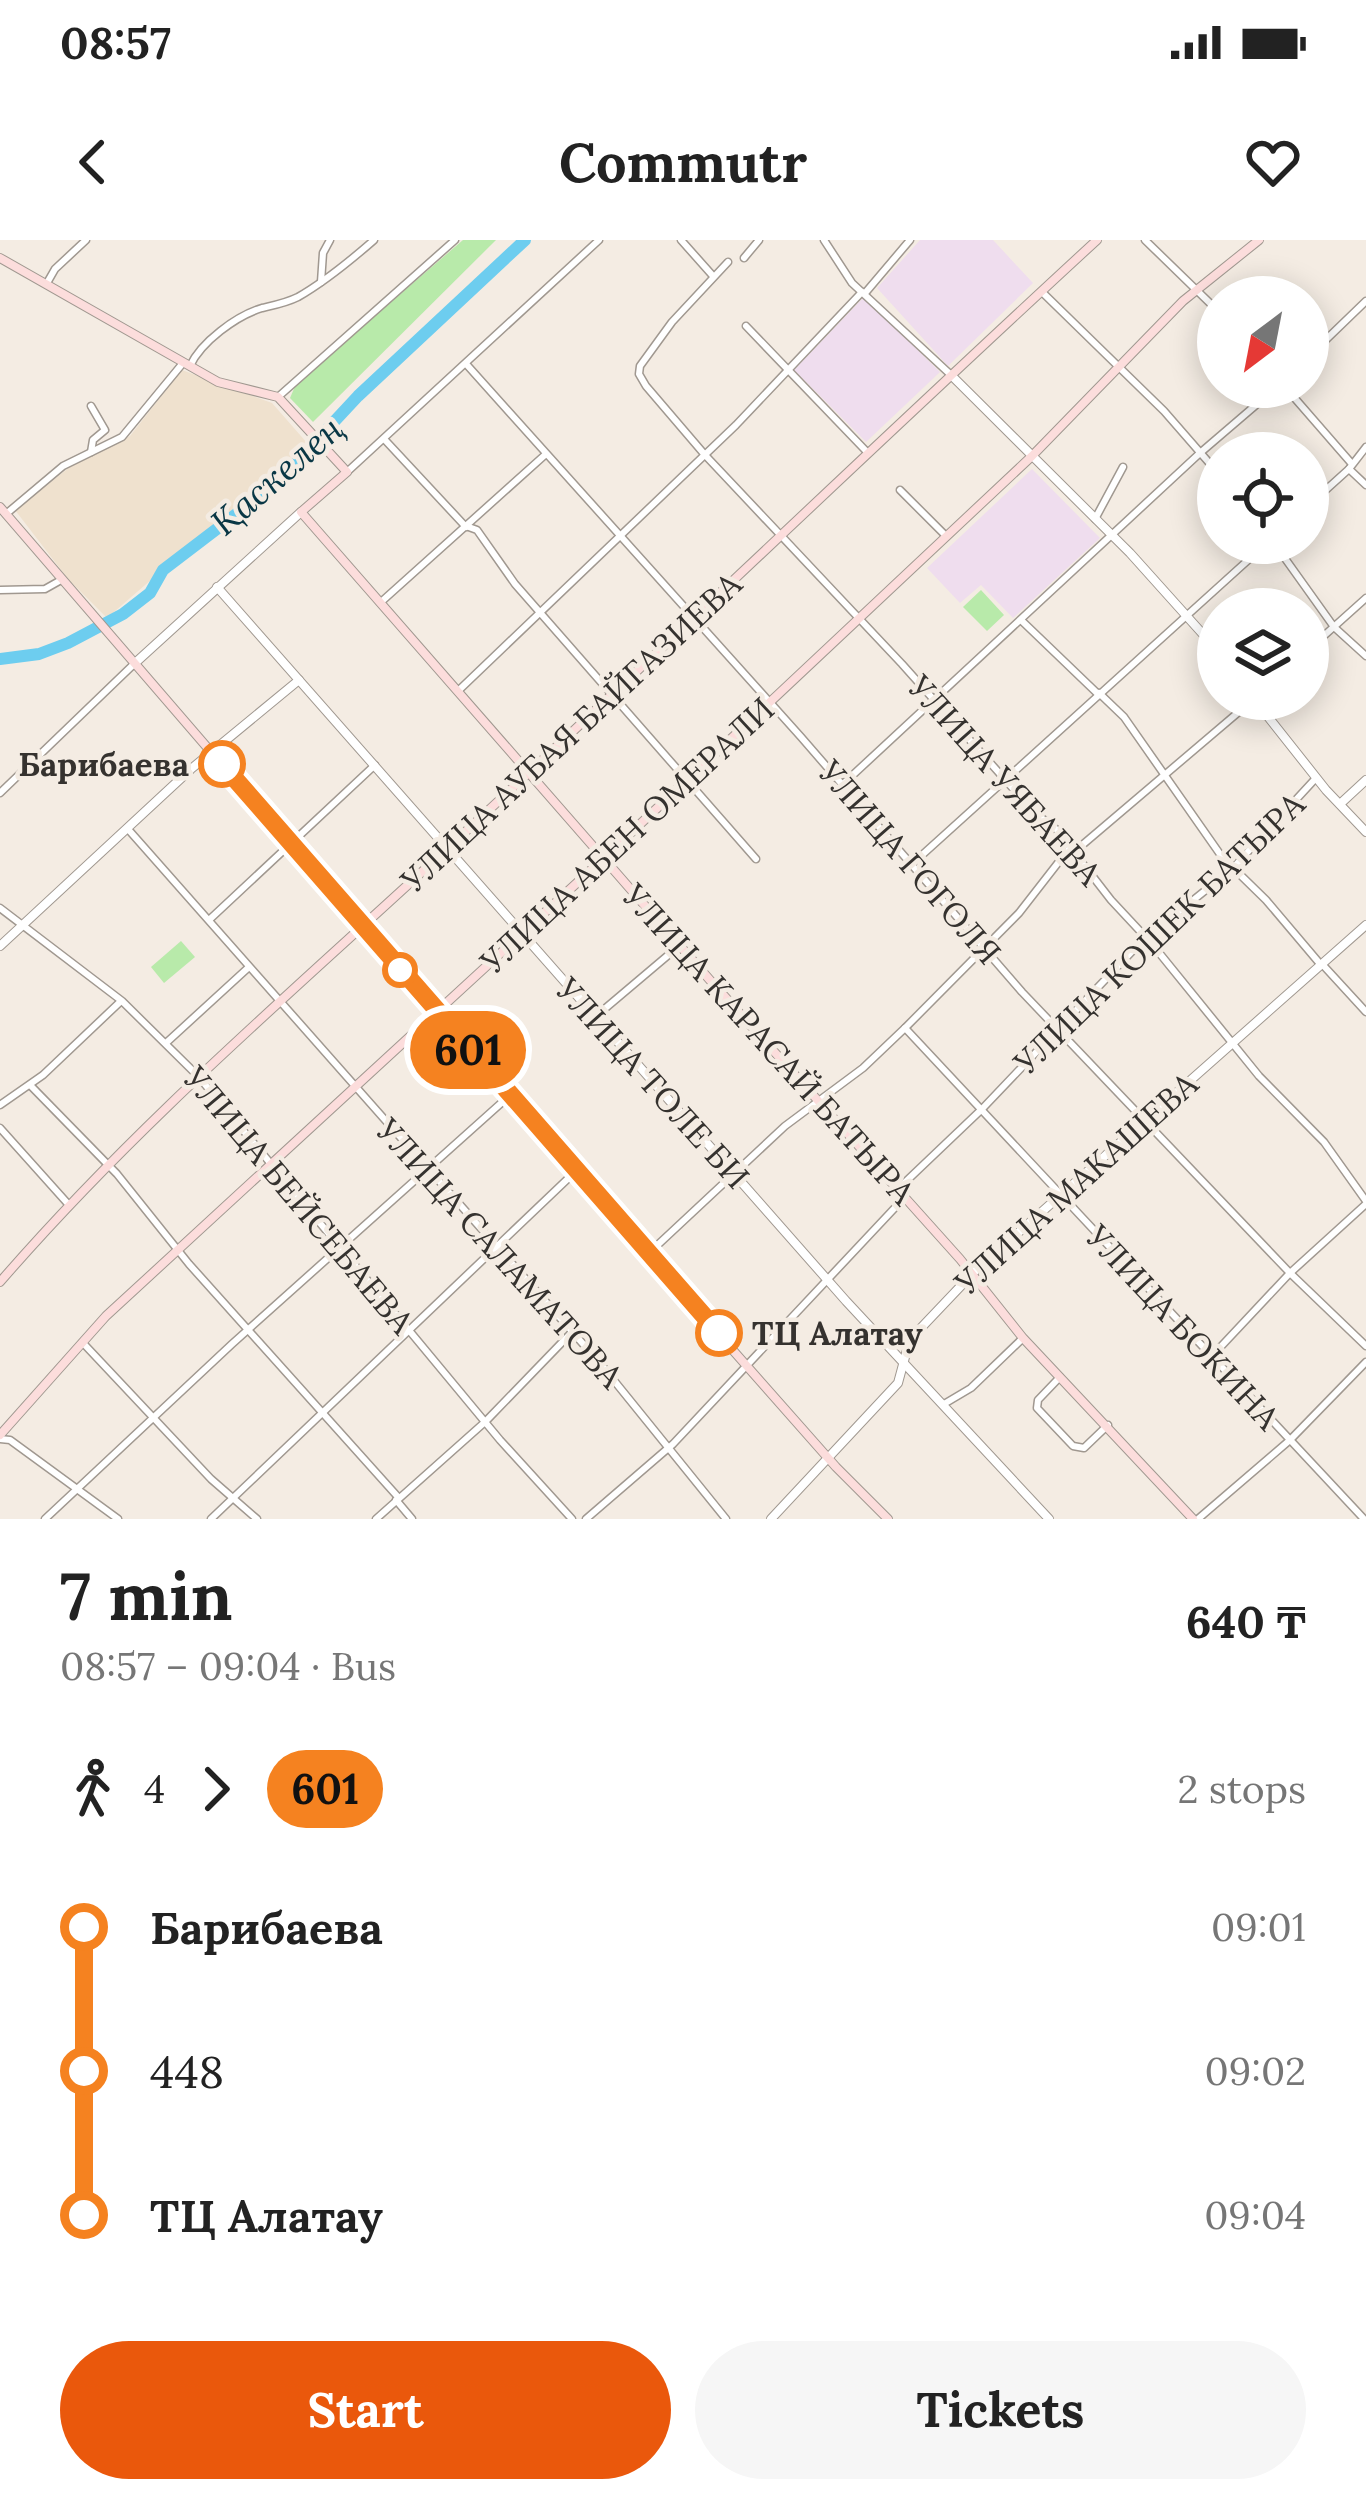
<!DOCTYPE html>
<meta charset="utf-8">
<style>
:root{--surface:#fff;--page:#f6f6f6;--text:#222;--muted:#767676;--accent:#ea580c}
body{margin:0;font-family:Lora,serif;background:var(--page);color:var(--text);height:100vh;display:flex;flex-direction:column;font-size:45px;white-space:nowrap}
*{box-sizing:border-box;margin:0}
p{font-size:39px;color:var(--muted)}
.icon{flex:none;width:66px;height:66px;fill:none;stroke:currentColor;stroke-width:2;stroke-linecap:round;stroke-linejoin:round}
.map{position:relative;height:1279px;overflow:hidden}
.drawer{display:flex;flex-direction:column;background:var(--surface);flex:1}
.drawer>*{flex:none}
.badge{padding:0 24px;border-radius:39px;font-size:42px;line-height:78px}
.needle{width:78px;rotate:212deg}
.fabs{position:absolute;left:1197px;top:36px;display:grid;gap:24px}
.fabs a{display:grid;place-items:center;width:132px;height:132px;border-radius:50%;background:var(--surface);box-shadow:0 6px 30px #0003;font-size:60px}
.map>.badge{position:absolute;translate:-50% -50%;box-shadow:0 0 0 6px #fff}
.legs{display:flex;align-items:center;gap:18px;height:132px;padding:0 60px;font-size:39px}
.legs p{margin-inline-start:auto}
.overview{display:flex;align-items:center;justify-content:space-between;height:204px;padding:0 60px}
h1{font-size:66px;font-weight:800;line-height:90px}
.action{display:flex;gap:24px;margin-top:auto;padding:24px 60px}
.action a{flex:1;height:138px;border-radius:72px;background:var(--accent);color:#fff;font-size:48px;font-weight:800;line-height:138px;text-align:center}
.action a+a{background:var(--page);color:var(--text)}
ul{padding:0 60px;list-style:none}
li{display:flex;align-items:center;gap:42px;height:144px;font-size:45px}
li i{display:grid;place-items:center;width:18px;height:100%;margin:0 15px;background:currentColor}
li i::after{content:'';width:30px;height:30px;margin:-15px;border:9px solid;border-radius:50%;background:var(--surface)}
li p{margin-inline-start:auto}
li:first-child i{background:linear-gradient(#0000 50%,currentColor 0)}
li:last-child i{background:linear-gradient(currentColor 50%,#0000 0)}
.status{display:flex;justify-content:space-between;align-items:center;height:84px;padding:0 60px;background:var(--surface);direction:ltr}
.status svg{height:33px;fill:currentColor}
header{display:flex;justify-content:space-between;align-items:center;height:156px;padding:0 60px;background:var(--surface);font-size:54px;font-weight:800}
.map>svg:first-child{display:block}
</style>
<div class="status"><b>08:57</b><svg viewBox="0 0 49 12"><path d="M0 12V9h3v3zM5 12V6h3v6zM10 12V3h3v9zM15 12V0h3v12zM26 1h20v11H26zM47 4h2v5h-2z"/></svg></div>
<header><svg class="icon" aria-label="back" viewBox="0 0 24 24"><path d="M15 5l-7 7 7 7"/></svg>Commutr<svg class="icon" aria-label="heart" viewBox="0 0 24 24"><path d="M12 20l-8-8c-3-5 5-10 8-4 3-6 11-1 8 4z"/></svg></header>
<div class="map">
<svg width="1366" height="1279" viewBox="0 0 1366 1279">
<rect width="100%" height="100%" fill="#f4ece3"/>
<!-- commercial -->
<path fill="#efe1ce" d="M182,130L272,163L308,204L107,378L68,339L15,270L75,223L130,196Z"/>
<!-- education -->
<g fill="#efddee">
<path d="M920,0H993L1033,43L948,126L877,48Z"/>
<path d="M864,57L940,132L866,202L794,130Z"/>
<path d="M1032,229L1100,298L1013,378L981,345L960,363L927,328Z"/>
</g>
<!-- green -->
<g fill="#b8eaaa">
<path d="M463,0H496L313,182L290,158L296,144Z"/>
<path d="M981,350L1004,375L987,391L963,367Z"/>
<path d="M181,701L195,717L164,743L151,727Z"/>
</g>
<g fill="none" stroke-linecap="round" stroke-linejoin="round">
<!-- river -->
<path stroke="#6dcdef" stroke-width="12" d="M0,419L39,414L68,403L123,374L150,353L163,330L277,243L358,156L525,0"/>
<defs>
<g id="minor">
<path d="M681,0L713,36"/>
<path d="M824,0L852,43L951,135"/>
<path d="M1145,0L1218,71"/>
<path d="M744,18L759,0"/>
<path d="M728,22L672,82L640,126L639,134L646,146L705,215L902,424L1034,572L1056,589L1111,660L1152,704L1259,836L1324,902L1366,961"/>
<path d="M321,42L323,13L330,0"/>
<path d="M47,43L55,29L86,0"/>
<path d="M866,52L910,0"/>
<path d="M1042,52L1164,171L1218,233"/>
<path d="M746,86L867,212"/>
<path d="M1308,117L1366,61"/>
<path d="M467,125L801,497L1022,752L1290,1033L1366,1106"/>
<path d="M190,126C201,102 236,76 262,68C275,65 286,63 298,57C326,41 350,21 374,0"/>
<path d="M1285,147L1352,224"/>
<path d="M278,157L455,0"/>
<path d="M91,166L105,190L93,200L91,212"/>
<path d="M385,200L466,287"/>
<path d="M1349,229L1366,245"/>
<path d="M347,232L599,0"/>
<path d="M900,250L946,296"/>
<path d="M1308,266L1349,229L1366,207"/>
<path d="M6,274L63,226L122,197L183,123"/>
<path d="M1095,279L1123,227"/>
<path d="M466,286L477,290L515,344L756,619"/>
<path d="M1274,303L1334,387L1366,416"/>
<path d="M0,350L45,349L61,340"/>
<path d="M381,362L546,214"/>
<path d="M1022,381L1098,454"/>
<path d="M1308,410L1366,358"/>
<path d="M458,451L736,185L862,52"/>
<path d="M1099,453L1124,477L1222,617L1266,660L1321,725"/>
<path d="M842,545L1200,213L1277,147"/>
<path d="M0,553L134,424"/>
<path d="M127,588L599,1122L726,1279"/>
<path d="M1074,612L1254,459"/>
<path d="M911,625L1267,303"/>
<path d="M0,668L122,761L198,836L500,1200L572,1279"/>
<path d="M209,680L375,525"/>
<path d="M1322,724L1366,772"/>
<path d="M595,777L679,706"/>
<path d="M905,788L1364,1279"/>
<path d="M166,803L249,727"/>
<path d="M30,845L117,934L189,1024L398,1257"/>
<path d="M0,865L43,835L120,762"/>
<path d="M0,888L69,965"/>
<path d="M898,949L982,869L1141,702L1232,629L1316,538"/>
<path d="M649,1013L785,886L863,828L905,788L1019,673L1068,610"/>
<path d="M83,1103L211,1239L257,1279"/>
<path d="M1213,1115L1290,1033L1366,964"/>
<path d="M1060,1137L1038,1160L1037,1168L1073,1206L1084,1208L1108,1185"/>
<path d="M944,1164L971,1148L1023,1098"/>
<path d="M0,1199L10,1200L118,1279"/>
<path d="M396,1260L412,1279"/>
<path d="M45,1279L232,1104L509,856"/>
<path d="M211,1279L576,931"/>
<path d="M376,1279L485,1182L572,1092"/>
<path d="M586,1279L673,1204L905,957"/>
<path d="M1198,1279L1290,1200L1366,1122"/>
</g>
<g id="tertiary">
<path d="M951,135L1130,313L1218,411"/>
<path d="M217,347L846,1061L1049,1279"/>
<path d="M134,424L301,272"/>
<path d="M1254,459L1326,550L1366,592"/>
<path d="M1340,564L1366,540"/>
<path d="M0,706L191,529L299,440"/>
<path d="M771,1279L898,1143L908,1106L919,1090L976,1030L1366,685"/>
</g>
<g id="secondary">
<path d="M0,18L218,142L278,157L347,232L301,272L709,739L960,1019L1023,1098L1193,1279"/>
<path d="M0,267L474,817L836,1227L888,1279"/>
<path d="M0,1042C141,879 305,741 462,595C675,397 884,196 1097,0"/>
<path d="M0,1195L106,1076L604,618L1032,216L1183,61L1259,0"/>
</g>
</defs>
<!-- minor casing -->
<use href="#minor" stroke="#a09890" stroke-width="9"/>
<!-- tertiary casing -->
<use href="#tertiary" stroke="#a09890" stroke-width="10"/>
<!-- secondary casing -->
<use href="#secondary" stroke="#a09890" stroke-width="10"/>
<!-- minor -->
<use href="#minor" stroke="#fff" stroke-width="6"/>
<!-- tertiary -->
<use href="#tertiary" stroke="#fff" stroke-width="8"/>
<!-- secondary -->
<use href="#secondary" stroke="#fcdddc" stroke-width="8"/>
</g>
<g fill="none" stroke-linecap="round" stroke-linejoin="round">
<defs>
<path id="line-1" d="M222,524L719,1093"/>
</defs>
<!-- line-1 casing -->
<use href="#line-1" stroke="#fff" stroke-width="27"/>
<!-- line-1 -->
<use href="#line-1" stroke="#f58220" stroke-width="18"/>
</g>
<!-- markers -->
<g fill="#fff" stroke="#f58220" stroke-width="6">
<circle cx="222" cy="524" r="21"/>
<circle cx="400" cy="730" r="15"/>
<circle cx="719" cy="1093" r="21"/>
</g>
<g text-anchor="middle" stroke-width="9" stroke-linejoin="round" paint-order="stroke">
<!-- street labels -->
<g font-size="33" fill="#35322f" stroke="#f4ece3">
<text transform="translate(571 492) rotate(-43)" y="12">УЛИЦА АУБАЯ БАЙГАЗИЕВА</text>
<text transform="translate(1005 540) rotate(48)" y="12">УЛИЦА УЯБАЕВА</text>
<text transform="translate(627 595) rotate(-43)" y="12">УЛИЦА АБЕН ОМЕРАЛИ</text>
<text transform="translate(910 622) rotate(49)" y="12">УЛИЦА ГОГОЛЯ</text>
<text transform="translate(1159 693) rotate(-44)" y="12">УЛИЦА КОШЕК БАТЫРА</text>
<text transform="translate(769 804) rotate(48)" y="12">УЛИЦА КАРАСАЙ БАТЫРА</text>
<text transform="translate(653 843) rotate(48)" y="12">УЛИЦА ТОЛЕ БИ</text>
<text transform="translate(1076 943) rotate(-42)" y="12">УЛИЦА МАКАШЕВА</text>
<text transform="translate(299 960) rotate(50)" y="12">УЛИЦА БЕЙСЕБАЕВА</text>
<text transform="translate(500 1013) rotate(48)" y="12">УЛИЦА САЛАМАТОВА</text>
<text transform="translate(1183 1087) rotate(47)" y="12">УЛИЦА БОКИНА</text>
</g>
<!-- stop labels -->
<g font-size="33" font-weight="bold" fill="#35322f" stroke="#f4ece3" text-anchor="end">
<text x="189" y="536">Барибаева</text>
<text x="752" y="1105" text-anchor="start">ТЦ Алатау</text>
</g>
<!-- water labels -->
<g font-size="36" font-style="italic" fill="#093745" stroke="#f4ece3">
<text transform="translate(277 235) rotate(-41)" y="13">Қаскелең</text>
</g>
</g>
</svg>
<div class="fabs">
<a><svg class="needle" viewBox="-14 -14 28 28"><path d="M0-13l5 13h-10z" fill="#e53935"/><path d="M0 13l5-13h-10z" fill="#767676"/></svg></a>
<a><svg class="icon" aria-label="locate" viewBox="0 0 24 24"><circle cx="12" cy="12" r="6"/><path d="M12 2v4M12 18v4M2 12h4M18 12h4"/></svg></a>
<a><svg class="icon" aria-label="layers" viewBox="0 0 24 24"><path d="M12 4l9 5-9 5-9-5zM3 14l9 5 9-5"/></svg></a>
</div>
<b class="badge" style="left:468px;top:810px;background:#f58220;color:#111">601</b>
</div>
<section class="drawer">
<div class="overview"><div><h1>7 min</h1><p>08:57 – 09:04 · Bus</p></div><b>640 ₸</b></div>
<div class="legs"><svg class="icon" aria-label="walk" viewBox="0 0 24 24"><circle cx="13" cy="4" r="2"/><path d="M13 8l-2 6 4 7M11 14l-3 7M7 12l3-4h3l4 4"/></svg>4<svg class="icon" aria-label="forward" viewBox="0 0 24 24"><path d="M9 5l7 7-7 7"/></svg><b class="badge" style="background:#f58220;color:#111">601</b><p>2 stops</p></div>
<ul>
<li><i style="color:#f58220"></i><b>Барибаева</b><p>09:01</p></li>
<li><i style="color:#f58220"></i><span>448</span><p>09:02</p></li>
<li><i style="color:#f58220"></i><b>ТЦ Алатау</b><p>09:04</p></li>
</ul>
<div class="action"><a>Start</a><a>Tickets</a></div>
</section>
